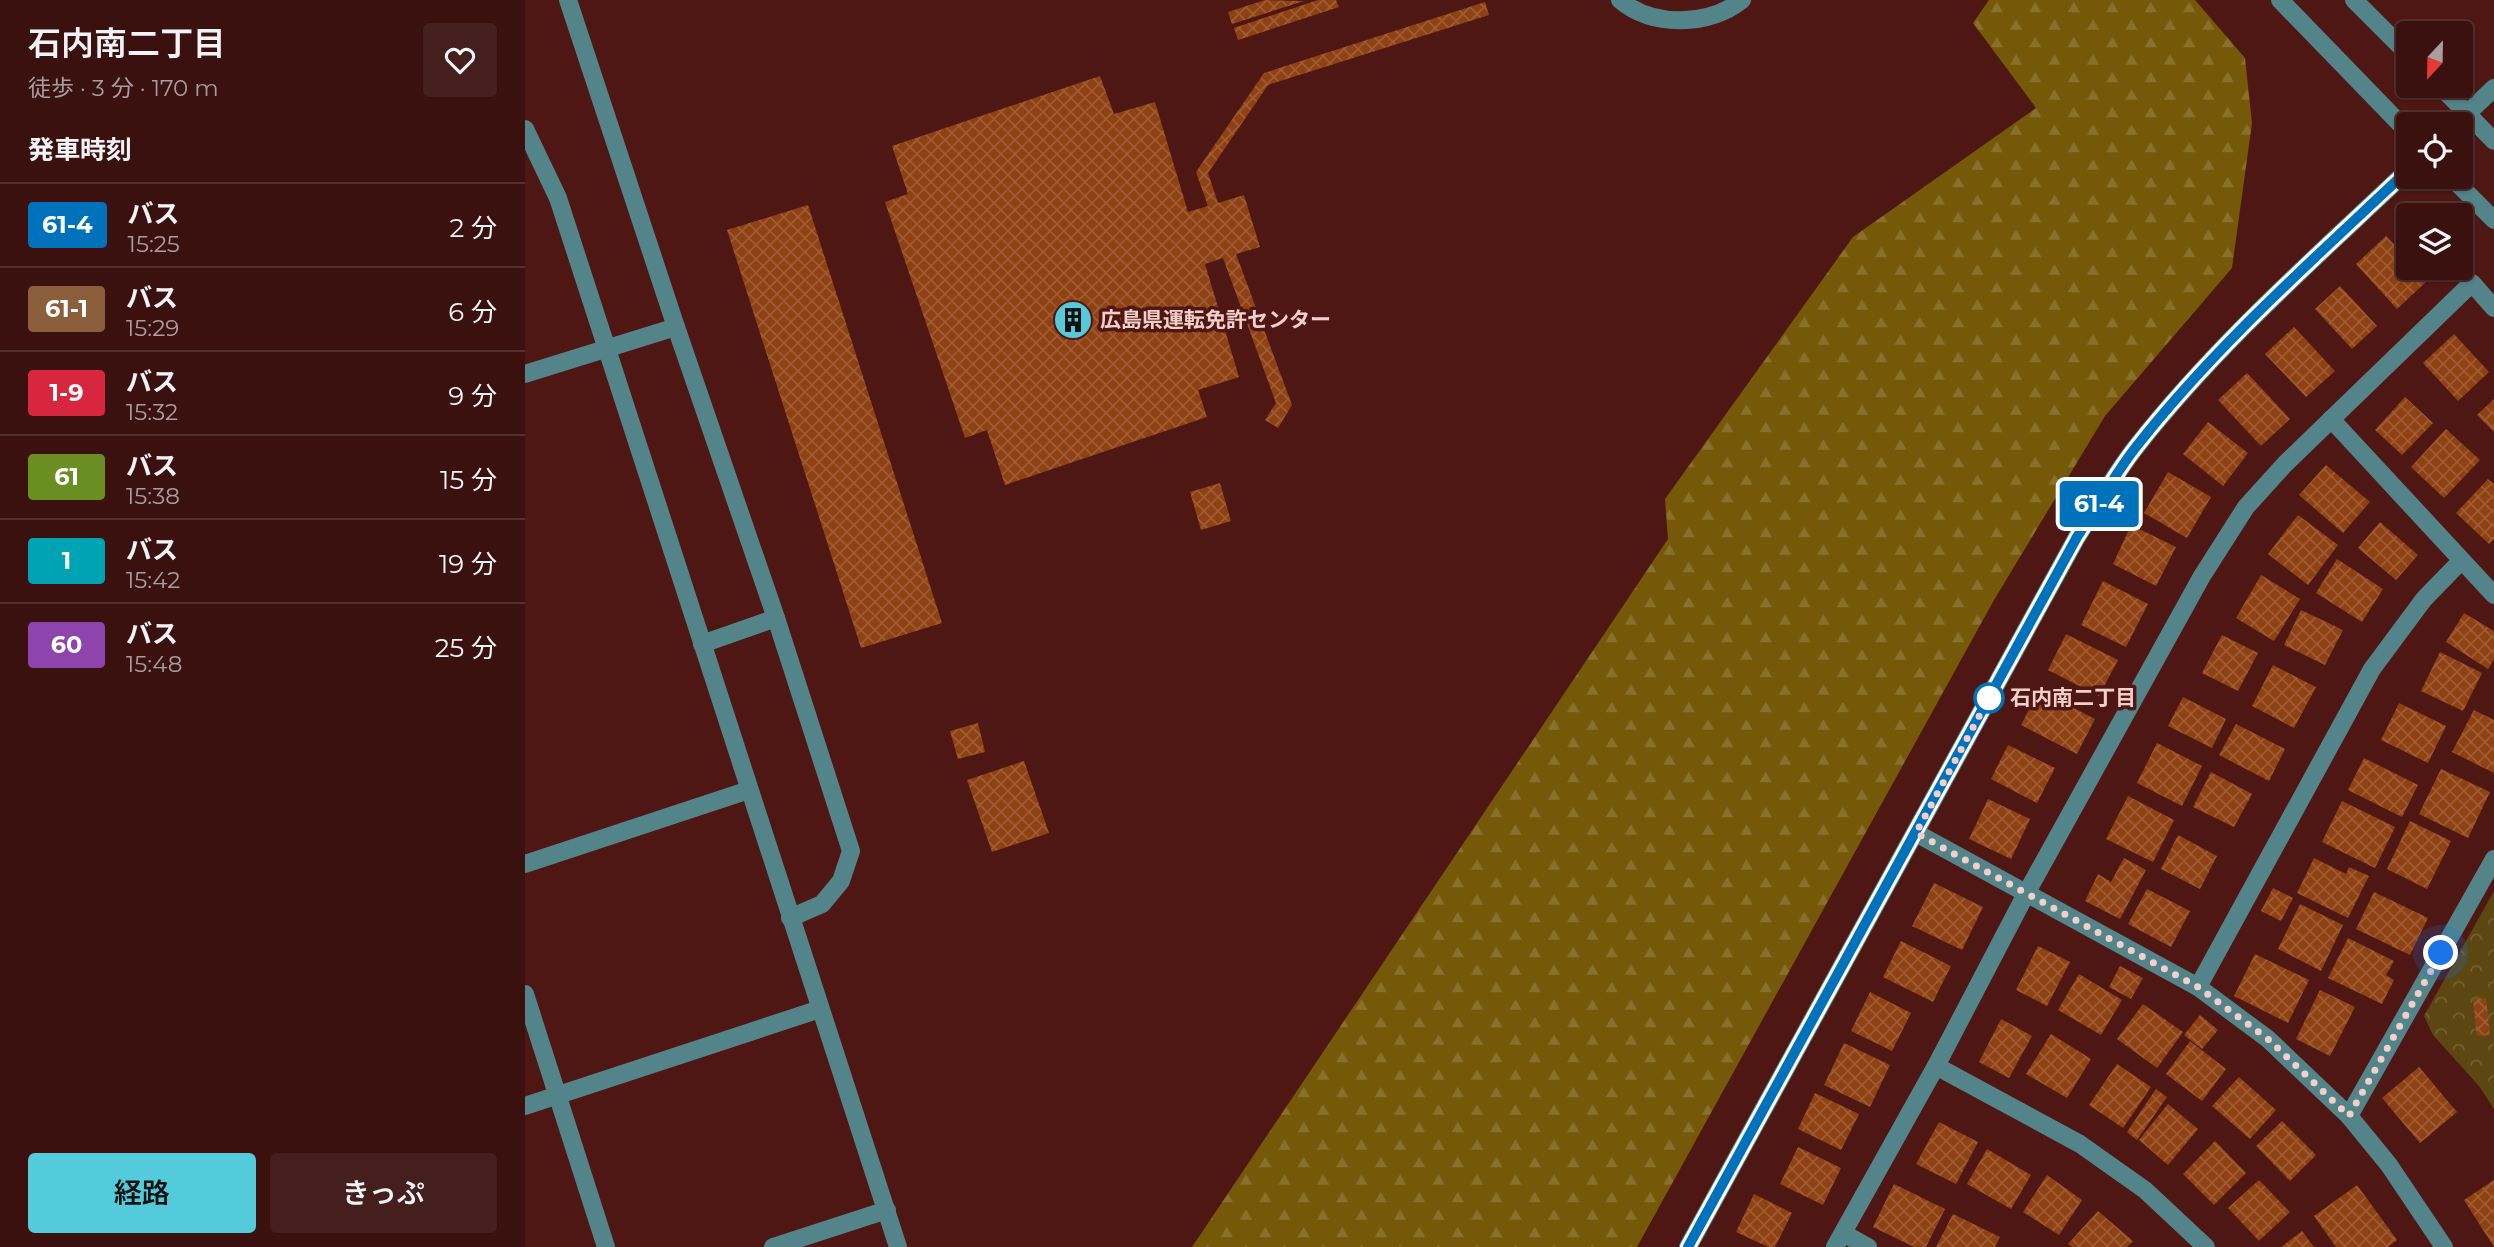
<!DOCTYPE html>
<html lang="ja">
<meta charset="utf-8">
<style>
:root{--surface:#3a110f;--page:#451f1d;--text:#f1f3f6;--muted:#ab9d9e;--line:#54312f;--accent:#53cbda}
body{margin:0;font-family:Montserrat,"Noto Sans JP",sans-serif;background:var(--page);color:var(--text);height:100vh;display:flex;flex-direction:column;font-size:26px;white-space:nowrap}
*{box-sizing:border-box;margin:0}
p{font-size:23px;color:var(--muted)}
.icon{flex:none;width:38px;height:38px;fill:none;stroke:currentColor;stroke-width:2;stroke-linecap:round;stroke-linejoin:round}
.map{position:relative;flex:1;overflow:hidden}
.panel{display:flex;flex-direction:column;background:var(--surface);width:525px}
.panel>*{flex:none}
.badge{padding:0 14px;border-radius:5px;font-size:24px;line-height:46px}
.needle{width:46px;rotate:202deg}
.fabs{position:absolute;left:1871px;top:21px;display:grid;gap:14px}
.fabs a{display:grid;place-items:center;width:77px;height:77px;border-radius:7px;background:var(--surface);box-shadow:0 2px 5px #0004,0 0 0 2px var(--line);font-size:35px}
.you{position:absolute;width:35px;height:35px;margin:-18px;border:5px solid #fff;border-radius:50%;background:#1a73e8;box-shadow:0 0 0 10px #1a73e833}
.map>.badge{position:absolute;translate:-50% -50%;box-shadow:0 0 0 4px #fff}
h2{padding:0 28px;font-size:26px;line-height:63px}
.round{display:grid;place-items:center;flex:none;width:74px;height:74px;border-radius:7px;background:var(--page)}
.overview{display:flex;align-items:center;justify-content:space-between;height:119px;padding:0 28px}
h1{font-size:33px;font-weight:600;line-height:52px}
.action{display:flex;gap:14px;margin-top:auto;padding:14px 28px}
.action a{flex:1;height:80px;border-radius:7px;background:var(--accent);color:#111;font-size:28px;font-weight:600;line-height:80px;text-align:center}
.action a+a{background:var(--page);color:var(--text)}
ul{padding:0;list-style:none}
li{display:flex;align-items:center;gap:21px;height:84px;padding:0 28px;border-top:2px solid var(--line)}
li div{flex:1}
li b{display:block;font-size:26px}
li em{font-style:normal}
li .badge{min-width:77px;font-weight:700;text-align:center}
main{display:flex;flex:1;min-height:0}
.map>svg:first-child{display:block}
</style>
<main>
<section class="panel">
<div class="overview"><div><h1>石内南二丁目</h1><p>徒歩 · 3 分 · 170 m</p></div><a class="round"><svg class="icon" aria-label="heart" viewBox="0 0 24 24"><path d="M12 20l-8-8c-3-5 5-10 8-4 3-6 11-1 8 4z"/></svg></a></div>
<h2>発車時刻</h2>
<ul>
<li><span class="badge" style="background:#0072bc;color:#fff">61-4</span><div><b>バス</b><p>15:25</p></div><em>2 分</em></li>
<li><span class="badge" style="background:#8b5e3c;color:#fff">61-1</span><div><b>バス</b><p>15:29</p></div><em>6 分</em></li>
<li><span class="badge" style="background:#d7263d;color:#fff">1-9</span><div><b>バス</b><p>15:32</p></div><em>9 分</em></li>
<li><span class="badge" style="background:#6b8e23;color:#fff">61</span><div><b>バス</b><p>15:38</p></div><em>15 分</em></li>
<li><span class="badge" style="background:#00a3b4;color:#fff">1</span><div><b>バス</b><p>15:42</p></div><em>19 分</em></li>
<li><span class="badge" style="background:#8e44ad;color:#fff">60</span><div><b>バス</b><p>15:48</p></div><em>25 分</em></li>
</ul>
<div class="action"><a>経路</a><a>きっぷ</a></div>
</section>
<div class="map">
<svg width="1969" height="1247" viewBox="0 0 1969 1247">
<defs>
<pattern id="forest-firs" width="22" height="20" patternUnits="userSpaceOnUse" patternTransform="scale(1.75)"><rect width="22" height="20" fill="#755909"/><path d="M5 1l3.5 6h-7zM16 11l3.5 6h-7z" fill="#89702c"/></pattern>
<pattern id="park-crowns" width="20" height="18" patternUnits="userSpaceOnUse" patternTransform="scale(1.75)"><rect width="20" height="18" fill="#5c4712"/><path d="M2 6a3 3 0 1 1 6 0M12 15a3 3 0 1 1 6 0" fill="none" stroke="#746033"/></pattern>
<pattern id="building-cross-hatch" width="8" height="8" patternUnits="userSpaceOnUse" patternTransform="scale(1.75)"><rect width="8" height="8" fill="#8e4113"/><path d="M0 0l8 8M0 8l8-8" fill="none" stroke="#9e5b34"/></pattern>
</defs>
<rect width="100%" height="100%" fill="#4e1714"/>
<!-- forest -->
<path fill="url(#forest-firs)" d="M1464,0H1670L1720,58L1727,123L1707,268L1580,416L1469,600L1112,1247H667L1143,539L1140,499L1328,237L1511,108L1448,23Z"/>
<!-- park -->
<path fill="url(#park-crowns)" d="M1969,891V1109L1954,1086L1908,1035L1899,1016Z"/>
<!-- building -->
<g fill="url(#building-cross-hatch)">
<path d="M740,0L779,1L707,24L703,12Z"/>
<path d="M793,0H811L814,7L713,40L709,28Z"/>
<path d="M960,2L964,15L743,85L683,173L693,203L719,195L735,247L711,254L767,405L753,428L740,420L751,403L698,258L680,264L714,377L673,390L682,417L480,485L462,430L440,438L360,202L383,194L367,146L575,76L589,114L630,102L663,212L683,206L671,172L739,73Z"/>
<path d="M283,205L417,623L336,648L202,230Z"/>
<path d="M1861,236L1883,259V268H1891L1903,280L1872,309L1831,264Z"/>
<path d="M1815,286L1852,326L1827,349L1790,309Z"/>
<path d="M1769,327L1810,371L1781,397L1740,354Z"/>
<path d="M1929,334L1964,372L1933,401L1898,363Z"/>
<path d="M1722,373L1765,419L1736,446L1693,400Z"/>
<path d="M1880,397L1908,423L1877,455L1850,430Z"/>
<path d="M1969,399V432L1952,415Z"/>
<path d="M1683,422L1723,453L1698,486L1658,454Z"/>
<path d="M1921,429L1955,460L1919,498L1886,467Z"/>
<path d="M1801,465L1845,502L1818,533L1774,495Z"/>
<path d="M1643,472L1686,497L1662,538L1619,513Z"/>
<path d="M1963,479L1969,484V539L1964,544L1931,513Z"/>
<path d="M695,483L706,521L676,530L665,492Z"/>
<path d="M1773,515L1813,545L1783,585L1743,554Z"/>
<path d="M1855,522L1893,555L1871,580L1833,548Z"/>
<path d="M1606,525L1651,547L1631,586L1588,564Z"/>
<path d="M1812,559L1858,589L1837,622L1791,593Z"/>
<path d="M1736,575L1775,599L1749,641L1711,618Z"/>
<path d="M1578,581L1623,604L1601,647L1556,625Z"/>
<path d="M1776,610L1818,630L1800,665L1759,645Z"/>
<path d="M1939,613L1969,631V659L1963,669L1921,642Z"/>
<path d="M1541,634L1593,660L1574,696L1523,670Z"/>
<path d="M1697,635L1733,653L1713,691L1677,673Z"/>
<path d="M1915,652L1957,673L1938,711L1896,691Z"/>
<path d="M1748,665L1791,687L1769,728L1727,706Z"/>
<path d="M1514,690L1570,719L1552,754L1496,725Z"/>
<path d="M1658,697L1701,719L1687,748L1643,726Z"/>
<path d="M1874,703L1921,726L1903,763L1856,740Z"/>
<path d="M1949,710L1969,720V773L1927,752Z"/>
<path d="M453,723L460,752L433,759L425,731Z"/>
<path d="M1711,724L1760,749L1744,781L1694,755Z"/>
<path d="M1632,743L1677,766L1657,806L1612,783Z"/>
<path d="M1483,745L1530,768L1512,803L1466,779Z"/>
<path d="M1839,758L1893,785L1877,817L1823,790Z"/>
<path d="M499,761L524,833L467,852L442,780Z"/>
<path d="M1916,769L1965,792L1943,838L1894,814Z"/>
<path d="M1686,772L1727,794L1709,827L1668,807Z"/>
<path d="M1603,796L1649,820L1628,862L1581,839Z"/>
<path d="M1463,799L1505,819L1486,859L1444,839Z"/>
<path d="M1817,801L1870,827L1850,868L1797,842Z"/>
<path d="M1885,821L1926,841L1902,889L1862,869Z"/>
<path d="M1653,835L1692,856L1675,889L1636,869Z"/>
<path d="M1599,858L1621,870L1595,919L1560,901L1573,874L1586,882Z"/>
<path d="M1789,858L1821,874L1824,867L1844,876L1823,918L1772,893Z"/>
<path d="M1409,883L1458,907L1437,950L1387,926Z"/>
<path d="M1748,888L1768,898L1756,921L1736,911Z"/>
<path d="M1622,889L1665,911L1646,947L1603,924Z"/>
<path d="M1849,892L1903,918L1885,955L1831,929Z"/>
<path d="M1775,904L1818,925L1796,971L1753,949Z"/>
<path d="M1823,938L1869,961L1861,975L1869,980L1857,1004L1803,978Z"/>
<path d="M1376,941L1426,966L1408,1002L1358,977Z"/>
<path d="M1513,946L1545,962L1522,1006L1491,990Z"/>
<path d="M1730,954L1784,980L1763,1023L1709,996Z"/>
<path d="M1595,966L1618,978L1606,999L1584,987Z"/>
<path d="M1554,974L1597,1000L1576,1035L1533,1010Z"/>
<path d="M1795,990L1830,1007L1805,1056L1771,1039Z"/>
<path d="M1345,992L1386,1013L1367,1051L1326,1031Z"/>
<path d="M1961,998L1965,1035L1952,1036L1948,1000Z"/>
<path d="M1618,1004L1658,1032L1632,1068L1592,1039Z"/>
<path d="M1675,1015L1693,1030L1677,1049L1659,1035Z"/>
<path d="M1476,1019L1507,1036L1484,1078L1454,1062Z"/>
<path d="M1526,1034L1566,1059L1542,1098L1501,1074Z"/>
<path d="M1665,1041L1701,1069L1677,1101L1641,1074Z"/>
<path d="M1319,1043L1365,1065L1345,1107L1299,1085Z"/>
<path d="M1592,1064L1626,1087L1598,1128L1564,1105Z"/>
<path d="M1894,1067L1932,1112L1895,1143L1857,1098Z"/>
<path d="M1714,1077L1751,1110L1725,1139L1687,1106Z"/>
<path d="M1631,1089L1642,1097L1612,1140L1602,1132Z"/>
<path d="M1290,1093L1334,1114L1316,1150L1273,1129Z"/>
<path d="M1643,1104L1673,1129L1643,1165L1614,1140Z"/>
<path d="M1757,1121L1791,1155L1765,1181L1731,1146Z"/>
<path d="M1414,1122L1453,1142L1431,1184L1391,1164Z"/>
<path d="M1690,1141L1721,1173L1689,1205L1658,1174Z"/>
<path d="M1273,1147L1316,1168L1298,1205L1255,1184Z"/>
<path d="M1462,1149L1506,1175L1486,1209L1442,1184Z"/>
<path d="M1522,1175L1557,1200L1534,1235L1498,1212Z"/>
<path d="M1734,1180L1765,1212L1734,1241L1703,1208Z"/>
<path d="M1969,1180V1247L1939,1200Z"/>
<path d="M1369,1184L1420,1209L1401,1247H1389L1348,1227Z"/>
<path d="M1832,1185L1872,1240L1863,1247H1811L1789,1216Z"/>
<path d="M1229,1194L1267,1213L1250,1247H1243L1211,1232Z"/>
<path d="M1573,1211L1608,1241L1602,1247H1547L1543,1244Z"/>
<path d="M1428,1214L1475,1237L1470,1247H1411Z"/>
<path d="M1777,1231L1789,1247H1756Z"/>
</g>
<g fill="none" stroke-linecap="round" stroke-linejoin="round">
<!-- minor -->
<g stroke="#53848a" stroke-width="18">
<path d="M1095,0C1128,28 1184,26 1217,0"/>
<path d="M1755,0L1883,132"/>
<path d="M1829,0L1883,54"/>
<path d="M1915,86L1969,141"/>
<path d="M1931,124L1969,88"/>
<path d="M0,129L33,198L373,1247"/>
<path d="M1926,177L1969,220"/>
<path d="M151,327L251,618L177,644"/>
<path d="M0,374L151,327L43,0"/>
<path d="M1806,419L1969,595"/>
<path d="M251,618L326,851L316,881L297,904L265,918"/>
<path d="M1391,833L1673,987L1743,1039L1824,1116L1864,1165L1919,1247"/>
<path d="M0,864L224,790"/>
<path d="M1673,987L1847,669L1899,599L1936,561"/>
<path d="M0,994L81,1247"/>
<path d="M1411,1066L1555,1144L1620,1190L1681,1247"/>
<path d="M0,1106L295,1009"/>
<path d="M1824,1116L1969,859"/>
<path d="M1318,1233L1343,1247"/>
<path d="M248,1247L362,1210"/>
<path d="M1163,1247L1552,537C1571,507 1589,475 1611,447C1691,345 1789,259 1883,170"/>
<path d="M1310,1247L1411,1066L1502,892L1677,576L1721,507L1760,464L1947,283L1969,308"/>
</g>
</g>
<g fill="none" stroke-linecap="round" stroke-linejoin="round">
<defs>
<path id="line" d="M1163,1247L1552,537C1572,507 1589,475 1611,447C1691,345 1789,259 1883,170"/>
</defs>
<!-- line casing -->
<use href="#line" stroke="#fff" stroke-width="16"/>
<!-- line -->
<use href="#line" stroke="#0072bc" stroke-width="10"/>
<!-- walk -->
<path stroke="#f3cfca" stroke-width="7" stroke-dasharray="0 12.6" d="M1464,698L1465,696L1391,833L1673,987L1743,1039L1824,1116L1916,953"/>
</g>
<!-- icons -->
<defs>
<symbol id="building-disc" viewBox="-11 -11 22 22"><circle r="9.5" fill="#53cbda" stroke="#4e1714"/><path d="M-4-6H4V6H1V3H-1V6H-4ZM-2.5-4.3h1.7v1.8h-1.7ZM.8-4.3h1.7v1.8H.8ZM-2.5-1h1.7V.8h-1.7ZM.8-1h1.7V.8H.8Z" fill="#111"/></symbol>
</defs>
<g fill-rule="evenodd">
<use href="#building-disc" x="526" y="298" width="44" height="44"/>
</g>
<!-- markers -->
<circle fill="#fff" stroke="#0072bc" stroke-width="3.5" cx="1464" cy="698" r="14"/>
<g text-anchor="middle" stroke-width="7" stroke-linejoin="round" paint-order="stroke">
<!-- poi labels -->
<g font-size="21" font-weight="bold" fill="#f3cfca" stroke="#4e1714" text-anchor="start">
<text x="575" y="327">広島県運転免許センター</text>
</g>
<!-- stop labels -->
<g font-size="21" font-weight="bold" fill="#f3cfca" stroke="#4e1714" text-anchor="start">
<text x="1485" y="705">石内南二丁目</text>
</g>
</g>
</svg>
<div class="fabs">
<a><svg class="needle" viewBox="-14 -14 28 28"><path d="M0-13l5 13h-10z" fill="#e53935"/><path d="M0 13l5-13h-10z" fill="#ab9d9e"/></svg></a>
<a><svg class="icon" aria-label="locate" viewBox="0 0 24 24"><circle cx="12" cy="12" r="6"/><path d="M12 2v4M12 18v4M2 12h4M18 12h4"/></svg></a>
<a><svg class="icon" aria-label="layers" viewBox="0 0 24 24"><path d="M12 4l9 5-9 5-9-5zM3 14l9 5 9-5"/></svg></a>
</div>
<div class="you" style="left:1916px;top:953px"></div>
<b class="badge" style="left:1574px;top:504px;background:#0072bc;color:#fff">61-4</b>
</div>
</main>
